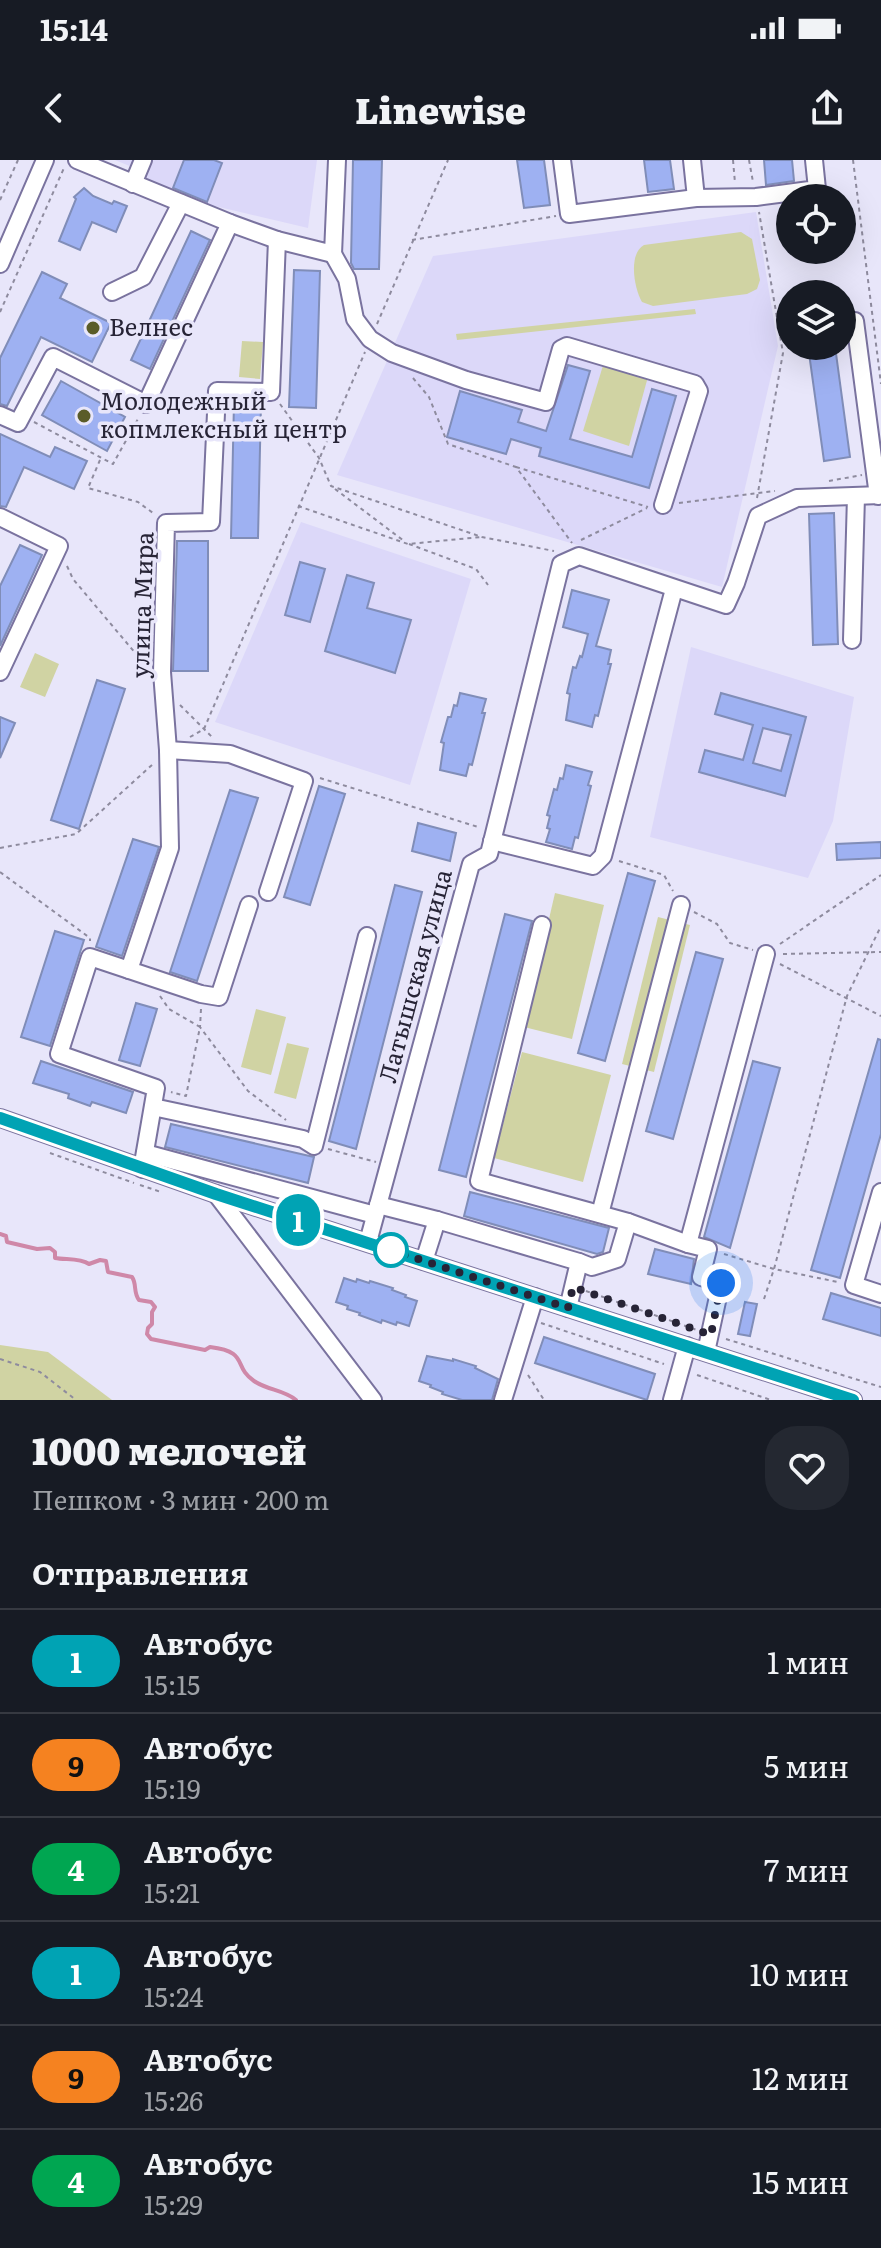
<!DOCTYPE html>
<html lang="ru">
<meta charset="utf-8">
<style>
:root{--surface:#171b24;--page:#242831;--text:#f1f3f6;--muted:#9ea1a6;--line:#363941}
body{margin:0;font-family:Literata,serif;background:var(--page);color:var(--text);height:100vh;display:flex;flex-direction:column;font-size:30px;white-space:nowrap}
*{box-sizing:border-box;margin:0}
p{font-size:26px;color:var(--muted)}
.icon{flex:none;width:44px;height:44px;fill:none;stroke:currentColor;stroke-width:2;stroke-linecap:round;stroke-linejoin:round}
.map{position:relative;height:1240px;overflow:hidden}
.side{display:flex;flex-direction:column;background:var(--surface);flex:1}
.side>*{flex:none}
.badge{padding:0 16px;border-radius:26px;font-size:28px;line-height:52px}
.tools{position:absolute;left:776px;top:24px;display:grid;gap:16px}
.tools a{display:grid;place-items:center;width:80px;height:80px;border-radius:50%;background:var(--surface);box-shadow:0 8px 32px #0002;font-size:40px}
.you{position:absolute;width:40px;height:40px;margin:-20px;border:6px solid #fff;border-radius:50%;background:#1a73e8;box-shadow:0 0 0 12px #1a73e833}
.map>.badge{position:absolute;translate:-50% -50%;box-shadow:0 0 0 4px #fff}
h2{padding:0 32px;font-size:30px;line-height:72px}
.round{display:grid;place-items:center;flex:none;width:84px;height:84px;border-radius:32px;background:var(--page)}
.overview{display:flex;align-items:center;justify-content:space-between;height:136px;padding:0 32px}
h1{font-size:38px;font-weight:800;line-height:60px}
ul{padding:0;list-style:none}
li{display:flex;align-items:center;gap:24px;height:104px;padding:0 32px;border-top:2px solid var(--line)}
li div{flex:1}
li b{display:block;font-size:30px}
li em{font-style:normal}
li .badge{min-width:88px;font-weight:700;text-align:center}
.status{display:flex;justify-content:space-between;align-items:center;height:56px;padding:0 40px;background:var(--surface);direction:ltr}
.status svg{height:22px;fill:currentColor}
header{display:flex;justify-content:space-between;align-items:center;height:104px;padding:0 32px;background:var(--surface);font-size:36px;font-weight:800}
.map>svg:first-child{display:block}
</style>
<div class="status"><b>15:14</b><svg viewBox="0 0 49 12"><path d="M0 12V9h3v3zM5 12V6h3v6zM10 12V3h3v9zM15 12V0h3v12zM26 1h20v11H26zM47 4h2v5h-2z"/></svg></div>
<header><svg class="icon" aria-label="back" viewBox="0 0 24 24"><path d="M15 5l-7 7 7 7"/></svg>Linewise<svg class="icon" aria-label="share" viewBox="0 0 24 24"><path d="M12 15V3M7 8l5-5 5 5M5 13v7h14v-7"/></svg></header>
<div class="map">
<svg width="881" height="1240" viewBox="0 0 881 1240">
<rect width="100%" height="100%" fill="#e8e6fa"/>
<!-- built -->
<g fill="#dcd8f9">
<path d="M115,0H317L308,68L206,44L137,16L132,7Z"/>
<path d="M756,52L778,186L722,427L337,315L433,96Z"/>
<path d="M301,362L471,419L410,625L215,562Z"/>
<path d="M691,487L854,537L833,661L808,718L650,677Z"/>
</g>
<!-- green -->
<g fill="#d0d3a3">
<path d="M741,72L752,79L760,120L757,129L747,134L653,146L642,142C634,128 628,94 644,85Z"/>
<path d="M695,149L696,154L457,180L456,174Z"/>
<path d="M242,181L263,182L260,219L239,217Z"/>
<path d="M605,199L649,213L629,286L583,271Z"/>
<path d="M35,493L59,504L45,537L20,527Z"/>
<path d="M555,733L604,745L572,879L524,867Z"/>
<path d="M658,757L690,765L654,912L622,904Z"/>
<path d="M256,849L286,857L271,915L241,907Z"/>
<path d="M287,883L309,888L296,939L274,933Z"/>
<path d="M522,892L611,915L583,1022L494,998Z"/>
<path d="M0,1185L48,1192L112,1240H0Z"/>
</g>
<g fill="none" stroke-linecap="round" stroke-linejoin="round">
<!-- stream -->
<path stroke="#cf88a8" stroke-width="4" d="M0,1074L6,1076L7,1082L37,1089L50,1088L55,1092V1098C66,1100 80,1098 89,1104L100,1100L106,1101L108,1112L132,1117C137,1124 133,1132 139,1140L151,1142L155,1147L152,1152V1164L148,1168L147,1174L151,1179L205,1190L210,1187C250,1192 232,1206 254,1221C267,1230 284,1230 296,1240"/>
</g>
<!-- building -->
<g fill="#9eb1f2" stroke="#808db8" stroke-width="2" fill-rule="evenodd">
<path d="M184,0H214L222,3L207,42L173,28Z"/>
<path d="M353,0H382L379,109H354L351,103Z"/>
<path d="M517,0H544L550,45L524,48Z"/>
<path d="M644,0H670L674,29L648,32Z"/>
<path d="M764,0H792L794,21L766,25Z"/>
<path d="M84,28L93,36L112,44L114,41L127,46L116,72L92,62L80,90L59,81L76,39L74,37Z"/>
<path d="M191,71L210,80L150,209L131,200Z"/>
<path d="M294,110L320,111L316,248L289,247Z"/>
<path d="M42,112L67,124L60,138L111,163L92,202L41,177L7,246L0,244V198Z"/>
<path d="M808,186H835L850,297L824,301Z"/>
<path d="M568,205L590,211L570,279L632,297L652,229L676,236L649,328L539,296L541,288L511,279L506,294L447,277L460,231L522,250L518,262L546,271Z"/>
<path d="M61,221L125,257L107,291L42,255Z"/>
<path d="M234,242L261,243L258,378H231Z"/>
<path d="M0,274L50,297L55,287L87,301L74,329L24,307L6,347L0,346Z"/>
<path d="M834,353L838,484L813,485L809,354Z"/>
<path d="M177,381H208V511H173Z"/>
<path d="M20,385L42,395L0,486V426Z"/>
<path d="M300,402L325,409L310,462L285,455Z"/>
<path d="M347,415L374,423L367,448L411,460L395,513L325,491Z"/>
<path d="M572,430L609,440L596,486L611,490L608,504H611L598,556L595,555L592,567L566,560L570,534L567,533L573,507L576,508L580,496L582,497L588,474L563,467Z"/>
<path d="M97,520L125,529L79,669L51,660Z"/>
<path d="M460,533L486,539L482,553H485L472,605L469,604L466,616L440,610L444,583L441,582L448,557H451L454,545L457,546Z"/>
<path d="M721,533L806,557L785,636L699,612L705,590L743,600L753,565L715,554ZM763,568L791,575L781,611L753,603Z"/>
<path d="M0,557L15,563L0,598Z"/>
<path d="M566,605L592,612L588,625L591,626L578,678L575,677L572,689L546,682L550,669L547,668L550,656L547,655L554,629L557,630L560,618L563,619Z"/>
<path d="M319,626L345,634L310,745L284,737Z"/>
<path d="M230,630L258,638L197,821L170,812Z"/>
<path d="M418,663L456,673L450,701L412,691Z"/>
<path d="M133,679L159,687L122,796L96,787Z"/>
<path d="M881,682V698L837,700L836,684Z"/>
<path d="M628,713L655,721L605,901L578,893Z"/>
<path d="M395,725L422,732L356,989L329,981Z"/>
<path d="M505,754L532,761L466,1017L439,1010Z"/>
<path d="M55,771L84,780L50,886L21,877Z"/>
<path d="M696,792L723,799L673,979L646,971Z"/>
<path d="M136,843L157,849L140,906L119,900Z"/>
<path d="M878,879L881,880V974L840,1118L811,1110Z"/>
<path d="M41,901L133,932L126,953L92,942L90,946L68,938L69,934L33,923Z"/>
<path d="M753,901L780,908L730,1088L704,1077Z"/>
<path d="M171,964L314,997L308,1023L165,987Z"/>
<path d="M470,1032L609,1068L603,1092L597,1094L464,1056Z"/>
<path d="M655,1089L694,1099L691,1124L648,1114Z"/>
<path d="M344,1118L356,1122L357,1119L369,1123L370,1121L393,1128L392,1130L406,1135L405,1137L417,1141L409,1166L397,1162L396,1165L382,1160L381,1163L359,1155L360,1153L347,1149L348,1146L336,1142Z"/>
<path d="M831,1133L881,1148V1176L823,1159Z"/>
<path d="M745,1142L757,1144L750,1176L738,1174Z"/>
<path d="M544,1177L655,1214L647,1240L535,1203Z"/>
<path d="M427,1196L453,1201V1199L476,1206L475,1208L498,1219L492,1240H462L442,1234L443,1232L430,1227L431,1225L419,1221Z"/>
</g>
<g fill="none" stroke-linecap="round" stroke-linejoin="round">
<defs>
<g id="minor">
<path d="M77,0L230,63L277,80"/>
<path d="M562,0L569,54L696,38"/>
<path d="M692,0L696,38L756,37L817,29L814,0"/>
<path d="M133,24L143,0"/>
<path d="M333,94L347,119L355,159L370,179L392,193L466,220L546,242L561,189L567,186L695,224L699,231L663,345"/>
<path d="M0,104L45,0"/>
<path d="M112,132L143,117L181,43"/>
<path d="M855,161L878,336"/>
<path d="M0,255L18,263L53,197L146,244L230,63"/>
<path d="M0,357L59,386L0,512"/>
<path d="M852,480L856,336"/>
<path d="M168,590L230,594L304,621L268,732"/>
<path d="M492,681L593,706L603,696L674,429"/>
<path d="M249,745L219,837L201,834L129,810L170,688L168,590L162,512L166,363L211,362L217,231L271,232L277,80L333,94L337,0"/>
<path d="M542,765L479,1021L628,1062L617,1099L592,1107L579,1102"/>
<path d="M129,810L90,797L59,894L156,928L142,1009"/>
<path d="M153,947L303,979L314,986L367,776"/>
<path d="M0,958L216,1034L853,1240"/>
<path d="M145,993L375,1055"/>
<path d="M881,1032L854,1125L881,1134"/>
<path d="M216,1034L373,1240"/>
<path d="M378,1045L437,1060"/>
<path d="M600,1054L681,745"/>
<path d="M628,1062L688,1084"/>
<path d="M368,1082L471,704L489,694L561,404L579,396L726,445L736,423L758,356L797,338L881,335"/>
<path d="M424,1101L437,1060L579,1102L568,1148"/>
<path d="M706,1192L721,1123L701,1117L708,1089L688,1084L766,794"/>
<path d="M503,1240L535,1137"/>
<path d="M672,1240L687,1186"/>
</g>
</defs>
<!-- minor casing -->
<use href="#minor" stroke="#7a739f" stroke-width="20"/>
<!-- path -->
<g stroke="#8e8b9e" stroke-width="2" stroke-dasharray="4 4" stroke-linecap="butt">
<path d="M733,0L735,23"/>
<path d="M749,0L753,22"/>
<path d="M853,0L881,224"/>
<path d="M0,40L18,0"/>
<path d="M412,80L556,56"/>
<path d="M0,152L64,8"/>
<path d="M377,164L448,0"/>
<path d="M413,218L429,237L448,284L516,307L572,383"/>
<path d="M280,244L319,298L331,326L482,377L554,391"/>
<path d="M34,262L113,304L138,259"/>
<path d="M100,300L88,328L138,342L153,353"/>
<path d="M516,307L648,347"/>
<path d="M829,321L862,315"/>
<path d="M335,329L404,381"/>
<path d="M757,338L783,193L759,52"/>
<path d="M679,343L775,331"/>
<path d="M298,346L408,384L481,377"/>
<path d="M581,380L647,348"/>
<path d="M409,384L476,409L488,425"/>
<path d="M67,406L73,419L147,507"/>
<path d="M180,545L212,577"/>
<path d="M190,577L204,569L365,192"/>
<path d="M320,618L478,667"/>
<path d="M0,688L76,674L153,604"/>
<path d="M619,701L664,715L673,731"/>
<path d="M0,712L90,778V781"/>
<path d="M694,752L717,764L730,783L753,790"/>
<path d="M780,784L881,715"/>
<path d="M783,794L881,792"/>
<path d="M780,804L881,856"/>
<path d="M160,836L169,849L200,867L186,936L171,932"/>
<path d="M201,849L200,867L248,931L286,960"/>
<path d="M328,989L376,1002"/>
<path d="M50,993L134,1023"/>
<path d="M140,1025L161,1032"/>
<path d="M724,1094L774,1109L838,1122"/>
<path d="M586,1131L697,1170"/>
<path d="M764,1139L774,1109L847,836L881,766"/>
<path d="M541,1163L664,1204"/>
<path d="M726,1179L881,1227"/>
<path d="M0,1199L40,1212L76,1240"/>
<path d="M528,1215L544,1240"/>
<path d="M697,1215L771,1240"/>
</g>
<!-- minor -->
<use href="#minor" stroke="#fff" stroke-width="16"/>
</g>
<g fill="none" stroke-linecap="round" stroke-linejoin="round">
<defs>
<path id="line" d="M0,958L216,1034L853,1240"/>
</defs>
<!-- line casing -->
<use href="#line" stroke="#fff" stroke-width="18"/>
<!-- line -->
<use href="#line" stroke="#00a3b4" stroke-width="12"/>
<!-- walk -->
<path stroke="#272436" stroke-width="8" stroke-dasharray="0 14.4" d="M391,1090L568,1148L573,1127L711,1175L721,1123"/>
</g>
<!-- markers -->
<g fill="#5a5c29" stroke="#e8e6fa" stroke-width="3">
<circle cx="93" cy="168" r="8"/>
<circle cx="84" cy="256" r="8"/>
</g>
<circle fill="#fff" stroke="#00a3b4" stroke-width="4" cx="391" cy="1090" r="16"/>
<g text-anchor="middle" stroke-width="7" stroke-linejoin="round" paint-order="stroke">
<!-- poi labels -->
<g font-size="24" fill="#272436" stroke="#e8e6fa" text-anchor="start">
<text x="109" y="176">Велнес</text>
<text x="100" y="250">Молодежный<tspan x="100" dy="28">копмлексный центр</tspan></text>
</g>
<!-- street labels -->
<g font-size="24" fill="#272436" stroke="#e8e6fa">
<text transform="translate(143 445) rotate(-88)" y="8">улица Мира</text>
<text transform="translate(416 816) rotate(-75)" y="8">Латышская улица</text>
</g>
</g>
</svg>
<div class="tools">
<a><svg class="icon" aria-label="locate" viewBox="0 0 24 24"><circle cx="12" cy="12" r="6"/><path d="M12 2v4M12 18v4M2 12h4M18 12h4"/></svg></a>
<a><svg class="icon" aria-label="layers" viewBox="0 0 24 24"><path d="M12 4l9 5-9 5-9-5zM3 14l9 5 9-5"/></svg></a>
</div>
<div class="you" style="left:721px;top:1123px"></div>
<b class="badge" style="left:298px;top:1060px;background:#00a3b4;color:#fff">1</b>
</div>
<section class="side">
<div class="overview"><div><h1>1000 мелочей</h1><p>Пешком · 3 мин · 200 m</p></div><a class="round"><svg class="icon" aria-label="heart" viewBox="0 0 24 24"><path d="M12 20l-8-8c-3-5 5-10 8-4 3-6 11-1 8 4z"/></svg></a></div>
<h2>Отправления</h2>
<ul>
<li><span class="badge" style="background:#00a3b4;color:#fff">1</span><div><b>Автобус</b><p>15:15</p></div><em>1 мин</em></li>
<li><span class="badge" style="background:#f58220;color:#111">9</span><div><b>Автобус</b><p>15:19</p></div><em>5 мин</em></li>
<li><span class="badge" style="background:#00a651;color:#fff">4</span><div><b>Автобус</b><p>15:21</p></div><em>7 мин</em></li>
<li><span class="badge" style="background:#00a3b4;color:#fff">1</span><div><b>Автобус</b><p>15:24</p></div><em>10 мин</em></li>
<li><span class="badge" style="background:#f58220;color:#111">9</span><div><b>Автобус</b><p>15:26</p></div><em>12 мин</em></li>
<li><span class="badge" style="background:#00a651;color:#fff">4</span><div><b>Автобус</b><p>15:29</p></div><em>15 мин</em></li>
</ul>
</section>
